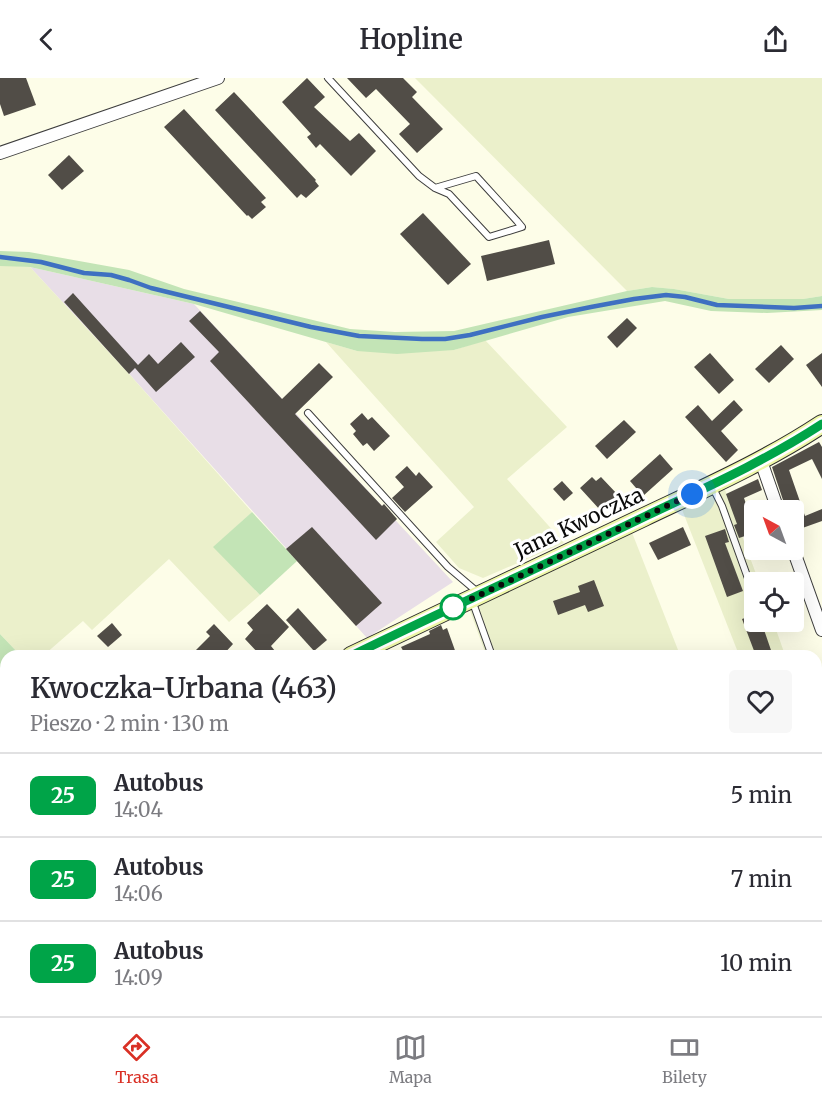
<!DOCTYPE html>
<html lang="pl">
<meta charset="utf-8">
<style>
:root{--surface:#fff;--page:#f7f7f7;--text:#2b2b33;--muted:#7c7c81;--line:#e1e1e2;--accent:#d93025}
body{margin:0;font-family:Merriweather,serif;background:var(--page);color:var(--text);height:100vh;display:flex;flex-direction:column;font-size:22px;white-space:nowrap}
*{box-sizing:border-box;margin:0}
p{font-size:20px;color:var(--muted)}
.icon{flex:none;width:33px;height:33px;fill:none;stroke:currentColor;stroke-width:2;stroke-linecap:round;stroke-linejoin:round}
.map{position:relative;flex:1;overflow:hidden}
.drawer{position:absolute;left:0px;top:572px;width:822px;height:368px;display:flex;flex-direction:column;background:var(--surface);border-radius:18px 18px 0 0;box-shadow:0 6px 24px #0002}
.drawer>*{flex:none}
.badge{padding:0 12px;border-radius:9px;font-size:21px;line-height:39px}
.needle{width:39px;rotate:319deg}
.buttons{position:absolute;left:744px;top:422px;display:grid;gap:12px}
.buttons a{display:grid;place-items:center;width:60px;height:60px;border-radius:6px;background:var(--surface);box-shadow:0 6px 24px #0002;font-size:30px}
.you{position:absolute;width:30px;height:30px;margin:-15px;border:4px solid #fff;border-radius:50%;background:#1a73e8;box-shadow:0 0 0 9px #1a73e833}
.map>.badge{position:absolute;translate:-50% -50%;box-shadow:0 0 0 3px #fff}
.round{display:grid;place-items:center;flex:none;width:63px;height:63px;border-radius:6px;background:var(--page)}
.overview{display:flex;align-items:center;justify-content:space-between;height:102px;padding:0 30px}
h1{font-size:28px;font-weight:600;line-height:45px}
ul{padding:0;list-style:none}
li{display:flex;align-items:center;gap:18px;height:84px;padding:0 30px;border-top:2px solid var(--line)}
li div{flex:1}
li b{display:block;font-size:22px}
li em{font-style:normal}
li .badge{min-width:66px;font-weight:700;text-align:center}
header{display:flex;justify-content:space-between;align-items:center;height:78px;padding:0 30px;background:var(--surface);font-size:27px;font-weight:600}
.dock{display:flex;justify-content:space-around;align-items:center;height:84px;border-top:2px solid var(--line);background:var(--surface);font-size:16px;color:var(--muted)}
.dock a{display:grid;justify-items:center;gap:3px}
.dock .active{color:var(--accent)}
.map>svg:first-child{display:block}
</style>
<header><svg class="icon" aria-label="back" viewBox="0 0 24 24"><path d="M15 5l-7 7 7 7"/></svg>Hopline<svg class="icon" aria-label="share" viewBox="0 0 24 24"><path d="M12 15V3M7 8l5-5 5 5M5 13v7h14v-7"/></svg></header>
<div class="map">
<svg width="822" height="938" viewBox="0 0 822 938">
<rect width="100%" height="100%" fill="#fdfde8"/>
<!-- industrial -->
<path fill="#e8dee7" d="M30,189L194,226L453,504L367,560L130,297Z"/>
<!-- farmland -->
<g fill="#ebf0cb">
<path d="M415,0H822V218L803,221H729L674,211L652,209L627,213Z"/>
<path d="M2,187L30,189L130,297L252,434L214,469L260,517L229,544L169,481L92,552L83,543L44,577H20L0,556V188Z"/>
<path d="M485,262L567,349L507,401L564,465L483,500L459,490L436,464L474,429L326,264L357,273L454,272Z"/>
<path d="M724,409L759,504H754V543H773L785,577H739L681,429Z"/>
<path d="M631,452L680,577H486L469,530Z"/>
<path d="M822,626V938H0V842L6,841V933H816V627Z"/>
</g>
<!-- green -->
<g fill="#c3e4b6">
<path d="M0,173L29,174L129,192L184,211L350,251L395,254L454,253L627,213L652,209L674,211L729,221H803L822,218V232L767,235L711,233L665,223L568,239L454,272L397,276L357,273L194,226L30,189L0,188Z"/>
<path d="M252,434L297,483L260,517L213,469Z"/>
<path d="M0,556L20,577L6,578V592L0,597Z"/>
</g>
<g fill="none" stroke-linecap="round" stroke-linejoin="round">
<!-- stream -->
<g stroke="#3e70c1" stroke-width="4.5">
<path d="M0,179L41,184L84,195L111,197L129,202L151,210L311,249L359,258L422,261H445L470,257L542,239L591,229L634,221L666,217L685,219L717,227L794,230L822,228"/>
<path d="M816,619L822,617"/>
<path d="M0,826L6,821"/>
</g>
</g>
<!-- building -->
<g fill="#514d47">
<path d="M0,0H26L36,27L4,38L0,26Z"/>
<path d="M307,0L325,19L314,29L350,63L359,55L376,73L351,98L320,66L316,70L307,59L311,56L282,24Z"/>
<path d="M347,0H403L417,14L412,19L443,51L417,75L399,56L410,46L376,11L366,20Z"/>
<path d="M234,14L316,102L315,103L319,108L306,120L301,116L297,120L215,32Z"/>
<path d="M184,31L266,120L261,124L266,129L252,141L248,137L247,138L164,49Z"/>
<path d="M69,77L84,93L62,112L48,97Z"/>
<path d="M423,135L471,186L448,207L400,156Z"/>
<path d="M549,162L555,186L487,203L481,178Z"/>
<path d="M73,215L138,287L149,276L158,286L181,264L195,279L156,314L135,290L129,296L64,224Z"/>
<path d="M200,233L282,321L319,285L333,299L295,336L382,428L384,426L397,441L376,462L210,283L219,274L189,243Z"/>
<path d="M627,240L637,250L617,270L607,259Z"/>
<path d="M781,267L794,281L769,305L755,291Z"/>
<path d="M710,275L734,302L719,316L694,289Z"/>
<path d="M822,275V309L806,287Z"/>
<path d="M734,322L743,332L721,353L738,372L726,384L685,339L698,327L712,343Z"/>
<path d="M362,335L368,342L372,339L390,358L374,373L367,365L363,368L353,356L356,353L350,346Z"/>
<path d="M624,342L636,354L607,381L595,368Z"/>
<path d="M819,364L822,369V401L812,381L789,392L805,438L822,431V443L794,453V428L786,431L772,389Z"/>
<path d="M660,376L673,391L643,418L630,403Z"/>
<path d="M407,388L416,398L419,394L433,409L405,434L392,420L404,409L395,399Z"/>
<path d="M592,399L596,403L601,399L618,417L601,433L580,410Z"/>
<path d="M758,401L762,412L744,420L754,449V455L739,460L734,447L737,446L726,416Z"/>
<path d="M562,403L573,415L564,423L553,411Z"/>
<path d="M312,449L382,525L356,548L286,471Z"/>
<path d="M683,449L691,467L658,482L649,465Z"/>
<path d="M725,451L729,464L725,465L743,513L727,519L705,458Z"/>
<path d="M594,502L604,528L588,534L585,527L558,537L553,523L580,514L578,508Z"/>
<path d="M267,526L289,549L271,568L279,578H261L245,561L253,552L247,545Z"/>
<path d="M298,530L327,562L314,573L286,542Z"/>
<path d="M754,537V543H761L773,578H756L742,541Z"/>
<path d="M112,545L122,557L108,569L97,558Z"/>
<path d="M214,546L233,566L222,578H190L210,558L206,554Z"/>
<path d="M441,547L443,552L447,550L457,578H438L436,572L425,578H406L401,569L430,556L429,553Z"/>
</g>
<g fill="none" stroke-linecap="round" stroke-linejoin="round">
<defs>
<g id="lane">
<path d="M328,0L419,98L435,110L449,116L489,159L522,149L517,143L476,98L435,110"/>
<path d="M308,335L448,489L474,511L476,514"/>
<path d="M713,410L722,428L750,506"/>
<path d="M472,522L492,578"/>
</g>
<g id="street">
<path d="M0,75L218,0"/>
<path d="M761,383L778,432"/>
<path d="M793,471L822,552"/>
</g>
<g id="secondary">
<path d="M351,578C448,531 547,486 644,439C705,410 766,383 822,346"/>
<path d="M0,743L6,740"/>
</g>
</defs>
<!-- lane casing -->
<use href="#lane" stroke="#3d3d3d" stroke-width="8"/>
<!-- street casing -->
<use href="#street" stroke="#3d3d3d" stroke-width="14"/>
<!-- secondary casing -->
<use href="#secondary" stroke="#2c2c2c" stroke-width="20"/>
<!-- lane -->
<use href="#lane" stroke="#fff" stroke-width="6"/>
<!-- street -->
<use href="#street" stroke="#fff" stroke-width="12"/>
<!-- secondary -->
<use href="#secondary" stroke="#eff8a8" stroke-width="18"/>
</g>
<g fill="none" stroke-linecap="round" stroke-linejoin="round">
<defs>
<path id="line" d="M351,578C449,530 549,485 648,437C707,409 767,382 822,346"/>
</defs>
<!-- line casing -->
<use href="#line" stroke="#fff" stroke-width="14"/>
<!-- line -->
<use href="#line" stroke="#00a448" stroke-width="9"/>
<!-- walk -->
<path stroke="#0a0a0a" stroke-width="6" stroke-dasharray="0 10.8" d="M453,529L448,532L692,416"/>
</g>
<!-- markers -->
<circle fill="#fff" stroke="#00a448" stroke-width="3" cx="453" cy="529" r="12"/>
<g text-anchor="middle" stroke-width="6" stroke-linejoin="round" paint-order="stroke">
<!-- street labels -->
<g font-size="21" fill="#0a0a0a" stroke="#fff">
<text transform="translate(579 445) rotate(-25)" y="7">Jana Kwoczka</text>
</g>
</g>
</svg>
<div class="buttons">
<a><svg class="needle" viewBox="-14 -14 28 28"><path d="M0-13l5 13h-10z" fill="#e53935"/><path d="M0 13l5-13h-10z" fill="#7c7c81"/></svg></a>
<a><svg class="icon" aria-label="locate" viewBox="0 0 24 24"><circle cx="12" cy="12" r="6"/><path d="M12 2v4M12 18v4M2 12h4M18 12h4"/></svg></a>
</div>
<div class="you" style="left:692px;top:416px"></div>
<section class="drawer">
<div class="overview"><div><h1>Kwoczka-Urbana (463)</h1><p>Pieszo · 2 min · 130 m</p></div><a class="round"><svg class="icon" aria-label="heart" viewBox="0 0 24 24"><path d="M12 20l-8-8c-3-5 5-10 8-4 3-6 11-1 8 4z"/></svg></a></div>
<ul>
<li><span class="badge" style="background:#00a448;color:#fff">25</span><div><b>Autobus</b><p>14:04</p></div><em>5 min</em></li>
<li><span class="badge" style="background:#00a448;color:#fff">25</span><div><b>Autobus</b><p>14:06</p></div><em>7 min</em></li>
<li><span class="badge" style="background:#00a448;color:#fff">25</span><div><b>Autobus</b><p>14:09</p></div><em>10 min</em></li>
</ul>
</section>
</div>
<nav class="dock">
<a class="active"><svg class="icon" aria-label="directions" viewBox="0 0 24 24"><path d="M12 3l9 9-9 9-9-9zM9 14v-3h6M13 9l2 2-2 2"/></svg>Trasa</a>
<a><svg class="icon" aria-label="map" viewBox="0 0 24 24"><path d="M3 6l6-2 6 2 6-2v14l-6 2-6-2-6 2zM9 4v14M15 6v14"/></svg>Mapa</a>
<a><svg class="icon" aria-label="tickets" viewBox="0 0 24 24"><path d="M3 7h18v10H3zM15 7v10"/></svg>Bilety</a>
</nav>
